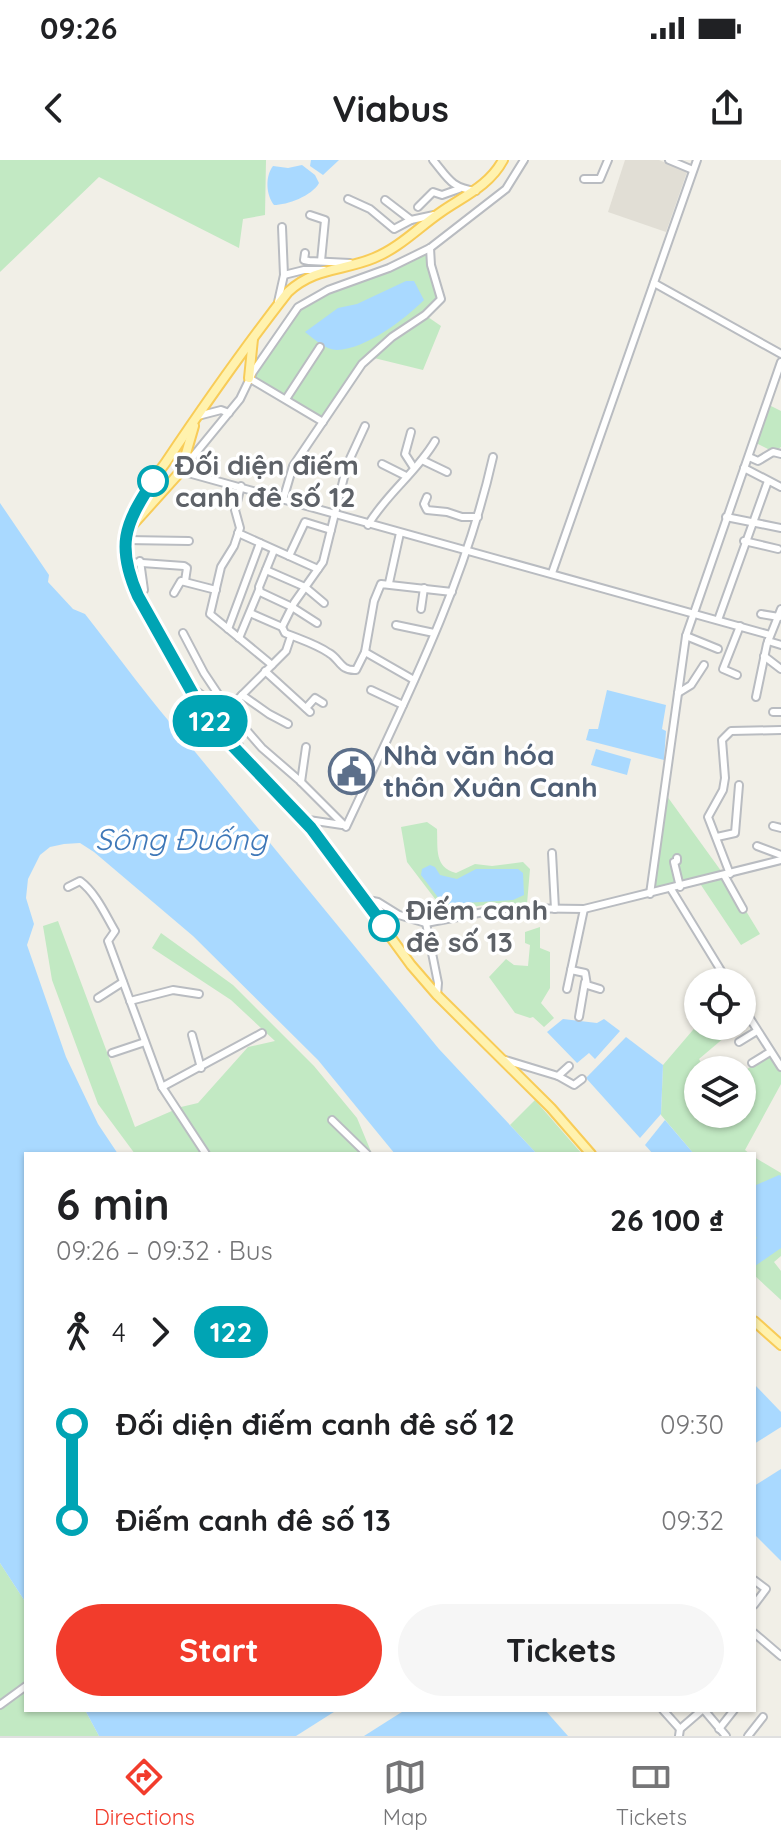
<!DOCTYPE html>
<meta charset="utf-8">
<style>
:root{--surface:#fff;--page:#f6f6f6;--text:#202124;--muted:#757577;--line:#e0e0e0;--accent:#f23c2c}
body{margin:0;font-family:Quicksand,sans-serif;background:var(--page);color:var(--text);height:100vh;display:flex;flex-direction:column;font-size:30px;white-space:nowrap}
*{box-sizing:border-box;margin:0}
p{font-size:26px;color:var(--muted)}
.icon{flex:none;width:44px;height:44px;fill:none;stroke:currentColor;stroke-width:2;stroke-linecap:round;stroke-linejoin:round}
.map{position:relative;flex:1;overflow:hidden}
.sheet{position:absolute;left:24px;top:992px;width:732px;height:560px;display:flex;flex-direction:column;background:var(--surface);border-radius:0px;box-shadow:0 2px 6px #0004}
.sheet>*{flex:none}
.badge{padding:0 16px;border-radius:26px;font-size:28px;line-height:52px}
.buttons{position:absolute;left:684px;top:808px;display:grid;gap:16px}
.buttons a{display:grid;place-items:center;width:72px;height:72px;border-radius:50%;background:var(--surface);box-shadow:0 2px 6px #0004;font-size:40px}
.map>.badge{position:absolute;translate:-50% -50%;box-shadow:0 0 0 4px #fff}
.legs{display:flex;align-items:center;gap:12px;height:88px;padding:0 32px;font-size:26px}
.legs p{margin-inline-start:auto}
.headline{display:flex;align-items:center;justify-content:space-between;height:136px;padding:0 32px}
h1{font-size:44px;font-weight:700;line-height:60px}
.action{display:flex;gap:16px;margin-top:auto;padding:16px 32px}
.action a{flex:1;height:92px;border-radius:48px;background:var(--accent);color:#fff;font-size:32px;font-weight:700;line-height:92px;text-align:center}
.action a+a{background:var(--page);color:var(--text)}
ul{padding:0 32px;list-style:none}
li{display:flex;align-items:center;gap:28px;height:96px;font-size:30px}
li i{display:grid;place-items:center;width:12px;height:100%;margin:0 10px;background:currentColor}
li i::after{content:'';width:20px;height:20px;margin:-10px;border:6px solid;border-radius:50%;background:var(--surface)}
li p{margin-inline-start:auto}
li:first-child i{background:linear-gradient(#0000 50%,currentColor 0)}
li:last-child i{background:linear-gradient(currentColor 50%,#0000 0)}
.status{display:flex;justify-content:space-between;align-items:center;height:56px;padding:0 40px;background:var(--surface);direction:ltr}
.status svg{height:22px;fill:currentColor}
header{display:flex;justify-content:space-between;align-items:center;height:104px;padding:0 32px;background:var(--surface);font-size:36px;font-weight:700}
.tabs{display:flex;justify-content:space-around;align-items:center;height:112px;border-top:2px solid var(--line);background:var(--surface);font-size:22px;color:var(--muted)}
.tabs a{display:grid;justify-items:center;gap:4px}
.tabs .current{color:var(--accent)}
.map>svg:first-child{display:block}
</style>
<div class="status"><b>09:26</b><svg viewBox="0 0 49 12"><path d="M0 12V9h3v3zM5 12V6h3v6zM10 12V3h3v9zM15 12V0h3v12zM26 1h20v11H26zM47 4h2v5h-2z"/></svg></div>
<header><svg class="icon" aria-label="back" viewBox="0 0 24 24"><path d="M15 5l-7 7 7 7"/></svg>Viabus<svg class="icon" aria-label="share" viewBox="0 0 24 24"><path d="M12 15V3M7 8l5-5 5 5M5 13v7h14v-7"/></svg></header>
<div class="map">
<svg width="781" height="1576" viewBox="0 0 781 1576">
<rect width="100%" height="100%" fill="#f1efe7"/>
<!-- education -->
<path fill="#e1ded5" d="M625,0H659L687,12L666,72L608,52Z"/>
<!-- green -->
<g fill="#c2e9c3">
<path d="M0,0H266L265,55L243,59L239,88L99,17L0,112Z"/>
<path d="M430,88L441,139L425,155L441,166L423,210L370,197L323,262L249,218L298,147Z"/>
<path d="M767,244L781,251V287L774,292L754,282Z"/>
<path d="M664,632L724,715L760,774L741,785L699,722L650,734Z"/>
<path d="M427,662L437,669C438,689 434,707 456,713L475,704L492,706L523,702L530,709L527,744L495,743L445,752L407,702L401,667Z"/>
<path d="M58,761L135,967L181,947L198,943L248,887L275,881L231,840L152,788L161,773L233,825L314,906L357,958L372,994H135L98,944L52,820L43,766Z"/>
<path d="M540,767V788L550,792V828L541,843L554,858L544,867L533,857L530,858L515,853L489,817L506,799L514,805L528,806L530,785L525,783V772Z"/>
<path d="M698,864L738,866L699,899L705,910H698V954H742V913L770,892L781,907V924L745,990L750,994H694L661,955L663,905Z"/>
<path d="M535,940L582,994H537L510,965Z"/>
<path d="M754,997L781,1013V1096L774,1102L781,1111V1140L754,1115Z"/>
<path d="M0,1403L26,1443V1550H85L99,1576H0Z"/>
</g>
<!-- water -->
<g fill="#a9d9ff">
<path d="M311,0H339L323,15L310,6Z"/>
<path d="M302,5L315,15L319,23C312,36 287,45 274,45C266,35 265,16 273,6L288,8Z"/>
<path d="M406,121H414L424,140C405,159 366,189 337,190C326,190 314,179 305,172L338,148L357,144Z"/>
<path d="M0,343L49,415L48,422L73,449L85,454C119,497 150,541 187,582L439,889L537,994H395L318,900L193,776L94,692L80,683L64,684L50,687L40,695L28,719L26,738L34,764L27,785L66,897L98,964L118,994H26V1443L0,1403Z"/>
<path d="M607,530L666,545L662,569L666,571L664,600L586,580L589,569H598Z"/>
<path d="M596,589L631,599L627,615L591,605Z"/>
<path d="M430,705L435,707L440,715L457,719L476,709H518L523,713L524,735L513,740L447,744L440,740L421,715L422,709Z"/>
<path d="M563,859L597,863L604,859L620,871L595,899L589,893L577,903L547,872Z"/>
<path d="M626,877L663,905L661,954L640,978L586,918Z"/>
<path d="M665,960L694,994H653L645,985Z"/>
<path d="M779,1015L781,1016V1088L755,1106L754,1081L757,1078L754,1073V1026Z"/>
<path d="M754,1224L781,1252V1401L754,1374Z"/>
<path d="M85,1550H545L568,1576H99Z"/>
</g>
<!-- pier -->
<g fill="#f1efe7">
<path d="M781,1267V1309L754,1326V1284Z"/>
<path d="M337,1550H405L364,1576H296Z"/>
</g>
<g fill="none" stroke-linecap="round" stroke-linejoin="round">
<defs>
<g id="minor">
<path d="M433,0C448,18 451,28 476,31"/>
<path d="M524,0L506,29L430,88L389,108L328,130L298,147L253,212L240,239L181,311L770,475"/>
<path d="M669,0L693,10"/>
<path d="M584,19H600L608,0"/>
<path d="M348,39L370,49L394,69L411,60"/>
<path d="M385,40L411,60L434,55"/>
<path d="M418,47L433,32L442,35L459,29"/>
<path d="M310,55L325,60L321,101"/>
<path d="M305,93L304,100L309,101L350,103"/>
<path d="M284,115L304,110H324"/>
<path d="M654,123L781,194"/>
<path d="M278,142L284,115L282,67"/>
<path d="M249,218L323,262"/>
<path d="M286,239L320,187"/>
<path d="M198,256L221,250L229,253"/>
<path d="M411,272L405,294L414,308"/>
<path d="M749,297L758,301L773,292L781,294"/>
<path d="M422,300L447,312"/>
<path d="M382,304L406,316"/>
<path d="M744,308L781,327"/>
<path d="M427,337L424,344L427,350L447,352L462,357H478"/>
<path d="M283,340L293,306L362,204L392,177L425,155L441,139L431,105L430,88"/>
<path d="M726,357L781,368"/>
<path d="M368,365C387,333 417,312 435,281"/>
<path d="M238,373L289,396L305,362L331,370"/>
<path d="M126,380L189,381"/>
<path d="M744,381L778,389"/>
<path d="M274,390L259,427L260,432L292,447L317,463"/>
<path d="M289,396L318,409"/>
<path d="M140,401L144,430"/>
<path d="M128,402L184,406L187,408L185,421"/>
<path d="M266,410L305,427L324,443"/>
<path d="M552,413L697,0"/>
<path d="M389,423L400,373"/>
<path d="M174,433L181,421L216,430"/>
<path d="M421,449L424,428"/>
<path d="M250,453L282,467L285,473C299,479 316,484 329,493C340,499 340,511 356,510L365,492L414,520"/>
<path d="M761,454L779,457"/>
<path d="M718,460L768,321"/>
<path d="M396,465L434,473"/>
<path d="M282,467L294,443L323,402L347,305L365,266"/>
<path d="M228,469L260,383"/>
<path d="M183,473L204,513L228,549L262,588L299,620L346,667C402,547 464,427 493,297"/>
<path d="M686,476L718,489"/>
<path d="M239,478L259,430"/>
<path d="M768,481L781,485"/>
<path d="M365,492L374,441L381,424L452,432"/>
<path d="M764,496L781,509"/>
<path d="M272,505L286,491L291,476"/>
<path d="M265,511L310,552"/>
<path d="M737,515L723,509L740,466"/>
<path d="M192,528L220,548L228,549L272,505L210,454L221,407L234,386L240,368L235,350L241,326"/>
<path d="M371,530L403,545"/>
<path d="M678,533L691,525L704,505"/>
<path d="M242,535L269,554L288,564"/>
<path d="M756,537L767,484L781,449"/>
<path d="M306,548L315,538L323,543"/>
<path d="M228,549L231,565L241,591"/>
<path d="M773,552H781"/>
<path d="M301,622L306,587"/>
<path d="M302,659L342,665"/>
<path d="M773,666L781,668"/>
<path d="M717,677L735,673L739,625"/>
<path d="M757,686L781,695"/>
<path d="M552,693L555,749"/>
<path d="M677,698V701L674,702L680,727"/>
<path d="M730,714L708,657L723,630L725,618L722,580L731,571L781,570"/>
<path d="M724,715L743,749"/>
<path d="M68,727L80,721C96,733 105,754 115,771L108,781L162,927L206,994"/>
<path d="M671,729L728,822"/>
<path d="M650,734L686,476L781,202"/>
<path d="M363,739L378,742L399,755L426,763L505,748L584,749L781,700"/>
<path d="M426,763L438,823L437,835"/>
<path d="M571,810L585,813L587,825L600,829"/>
<path d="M567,829L584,749"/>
<path d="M98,838L123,822"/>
<path d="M130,841L173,830L199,834"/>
<path d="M742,846L781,907"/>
<path d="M579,857L585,822"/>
<path d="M192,875L201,908"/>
<path d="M739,882L757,871"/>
<path d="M112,893L145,882"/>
<path d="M502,899L558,916L569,906"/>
<path d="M752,903L770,892"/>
<path d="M558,916L574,925L582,919"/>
<path d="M162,927L262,873"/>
<path d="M332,960L367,994"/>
<path d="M754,1420L766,1429L754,1445"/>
<path d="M754,1473L781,1496"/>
<path d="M0,1545L26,1526"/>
<path d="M663,1550L680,1569"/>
<path d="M704,1550L726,1576"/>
<path d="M719,1569L734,1550"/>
<path d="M679,1576L680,1569L702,1550"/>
<path d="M748,1576L763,1557"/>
</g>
<g id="major">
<path d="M503,0C489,26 464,36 441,52C419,67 399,88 374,98C343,111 315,107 288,132C245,187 205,244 166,302C152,322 131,345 126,370C122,392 129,417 138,436L207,559L311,668L411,805L437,835L551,948L591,994"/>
<path d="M249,218L253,179"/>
<path d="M128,370L181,311L194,266"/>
<path d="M754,1161L781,1185"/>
</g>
</defs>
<!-- minor casing -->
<use href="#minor" stroke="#b9bcc1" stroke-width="10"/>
<!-- major casing -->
<use href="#major" stroke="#f8cc58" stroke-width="12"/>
<!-- minor -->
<use href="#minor" stroke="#fff" stroke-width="6"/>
<!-- major -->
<use href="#major" stroke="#fff2ae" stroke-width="8"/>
</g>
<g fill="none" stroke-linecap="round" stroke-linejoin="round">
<defs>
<path id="line-1" d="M153,321C124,365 116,386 138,436L207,559L311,668L384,766"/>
</defs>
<!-- line-1 casing -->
<use href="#line-1" stroke="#fff" stroke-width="18"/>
<!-- line-1 -->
<use href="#line-1" stroke="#00a4b4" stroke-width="12"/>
</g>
<!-- icons -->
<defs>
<symbol id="civic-ring" viewBox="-11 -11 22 22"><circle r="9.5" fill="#fff" stroke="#5c6f8a" stroke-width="1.5"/><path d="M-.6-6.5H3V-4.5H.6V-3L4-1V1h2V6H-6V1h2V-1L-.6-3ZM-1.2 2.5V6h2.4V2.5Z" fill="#5c6f8a"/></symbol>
</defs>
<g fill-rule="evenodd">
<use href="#civic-ring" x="326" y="586" width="51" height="51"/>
</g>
<!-- markers -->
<g fill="#fff" stroke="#00a4b4" stroke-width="4">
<circle cx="153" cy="321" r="14"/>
<circle cx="384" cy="766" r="14"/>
</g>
<g text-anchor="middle" stroke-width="7" stroke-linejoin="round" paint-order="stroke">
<!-- stop labels -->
<g font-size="28" font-weight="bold" fill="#5e6268" stroke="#fff" text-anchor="start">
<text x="175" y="315">Đối diện điếm<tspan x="175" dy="32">canh đê số 12</tspan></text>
<text x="406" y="760">Điếm canh<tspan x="406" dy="32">đê số 13</tspan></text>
</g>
<!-- service labels -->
<g font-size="28" font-weight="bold" fill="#4e5e75" stroke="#fff" text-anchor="start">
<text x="383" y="605">Nhà văn hóa<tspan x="383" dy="32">thôn Xuân Canh</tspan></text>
</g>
<!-- water labels -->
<g font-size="30" font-style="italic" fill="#3f78b8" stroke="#fff">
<text x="181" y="690">Sông Đuống</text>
</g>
</g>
</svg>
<div class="buttons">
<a><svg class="icon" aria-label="locate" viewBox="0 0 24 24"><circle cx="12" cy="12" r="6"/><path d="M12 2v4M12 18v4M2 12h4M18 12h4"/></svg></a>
<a><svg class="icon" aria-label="layers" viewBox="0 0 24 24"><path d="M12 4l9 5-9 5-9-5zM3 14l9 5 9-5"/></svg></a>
</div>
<b class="badge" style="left:210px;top:561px;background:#00a4b4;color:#fff">122</b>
<section class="sheet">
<div class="headline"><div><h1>6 min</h1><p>09:26 – 09:32 · Bus</p></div><b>26 100 ₫</b></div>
<div class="legs"><svg class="icon" aria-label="walk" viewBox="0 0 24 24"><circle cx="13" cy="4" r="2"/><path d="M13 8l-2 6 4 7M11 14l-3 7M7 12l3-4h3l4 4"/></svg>4<svg class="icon" aria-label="forward" viewBox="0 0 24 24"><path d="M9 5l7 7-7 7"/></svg><b class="badge" style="background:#00a4b4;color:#fff">122</b></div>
<ul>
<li><i style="color:#00a4b4"></i><b>Đối diện điếm canh đê số 12</b><p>09:30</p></li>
<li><i style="color:#00a4b4"></i><b>Điếm canh đê số 13</b><p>09:32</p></li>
</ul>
<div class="action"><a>Start</a><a>Tickets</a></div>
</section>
</div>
<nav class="tabs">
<a class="current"><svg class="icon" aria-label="directions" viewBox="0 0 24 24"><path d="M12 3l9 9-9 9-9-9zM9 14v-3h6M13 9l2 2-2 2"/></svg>Directions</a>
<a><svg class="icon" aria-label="map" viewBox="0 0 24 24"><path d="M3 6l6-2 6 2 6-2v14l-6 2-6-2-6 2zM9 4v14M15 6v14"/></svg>Map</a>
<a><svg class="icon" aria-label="tickets" viewBox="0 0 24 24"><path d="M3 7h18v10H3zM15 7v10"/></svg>Tickets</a>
</nav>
